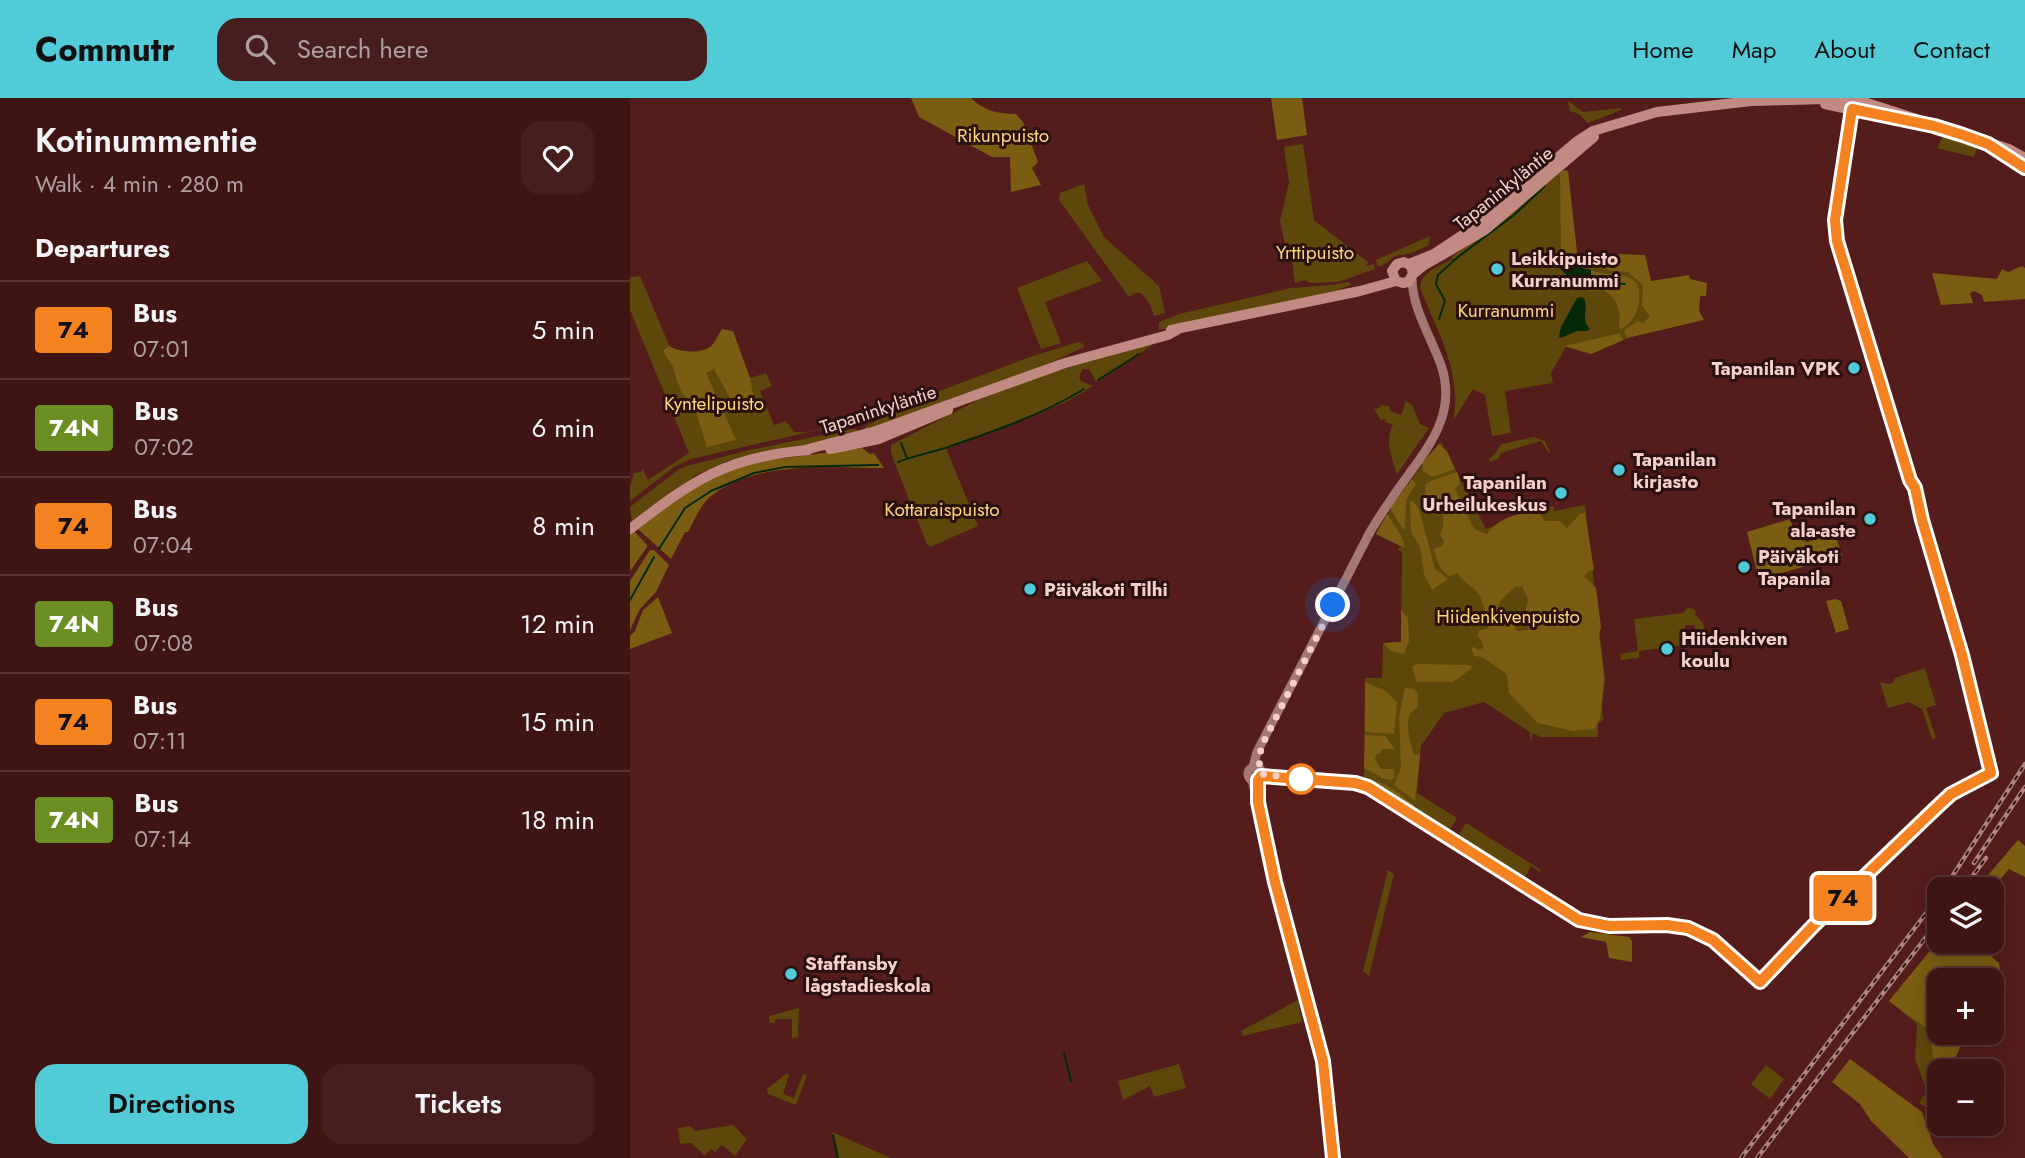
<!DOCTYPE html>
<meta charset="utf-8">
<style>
:root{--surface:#3f1514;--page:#461e1d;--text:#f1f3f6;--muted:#ad9fa0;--line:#583434;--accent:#52cbd8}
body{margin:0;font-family:Jost,sans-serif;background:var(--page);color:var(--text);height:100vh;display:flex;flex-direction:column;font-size:26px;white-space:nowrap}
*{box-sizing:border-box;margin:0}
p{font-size:23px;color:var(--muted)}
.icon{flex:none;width:38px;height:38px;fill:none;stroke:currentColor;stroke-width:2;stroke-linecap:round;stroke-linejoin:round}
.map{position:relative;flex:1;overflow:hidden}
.side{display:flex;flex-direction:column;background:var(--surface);width:630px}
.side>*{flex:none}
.badge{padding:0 14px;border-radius:5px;font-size:24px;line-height:46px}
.buttons{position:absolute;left:1297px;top:779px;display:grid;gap:14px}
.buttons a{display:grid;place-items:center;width:77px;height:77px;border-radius:14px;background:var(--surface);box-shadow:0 4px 18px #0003,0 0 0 2px var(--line);font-size:35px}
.you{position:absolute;width:35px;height:35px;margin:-18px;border:5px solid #fff;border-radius:50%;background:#1a73e8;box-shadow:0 0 0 10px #1a73e833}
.map>.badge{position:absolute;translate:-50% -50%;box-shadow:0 0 0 4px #fff}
h2{padding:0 35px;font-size:26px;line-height:63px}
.round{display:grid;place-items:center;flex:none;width:74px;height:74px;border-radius:21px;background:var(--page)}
.overview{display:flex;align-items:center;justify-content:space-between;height:119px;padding:0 35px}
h1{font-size:33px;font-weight:600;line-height:52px}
.button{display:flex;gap:14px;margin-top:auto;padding:14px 35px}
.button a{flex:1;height:80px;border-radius:21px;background:var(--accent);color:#111;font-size:28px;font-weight:600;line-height:80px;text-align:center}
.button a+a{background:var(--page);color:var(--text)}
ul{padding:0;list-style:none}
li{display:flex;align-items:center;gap:21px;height:98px;padding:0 35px;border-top:2px solid var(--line)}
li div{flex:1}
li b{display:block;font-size:26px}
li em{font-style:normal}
li .badge{min-width:77px;font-weight:700;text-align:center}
header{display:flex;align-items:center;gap:42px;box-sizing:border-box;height:98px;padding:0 35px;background:var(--accent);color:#111}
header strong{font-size:33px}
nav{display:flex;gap:38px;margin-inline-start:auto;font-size:24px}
.search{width:490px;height:63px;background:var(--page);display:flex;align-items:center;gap:18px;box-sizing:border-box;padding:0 24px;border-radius:21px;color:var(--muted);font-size:26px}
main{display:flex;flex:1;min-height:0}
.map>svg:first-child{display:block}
</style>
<header>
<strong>Commutr</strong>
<div class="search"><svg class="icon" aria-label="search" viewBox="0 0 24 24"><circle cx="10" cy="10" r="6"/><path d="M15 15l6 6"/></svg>Search here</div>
<nav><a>Home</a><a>Map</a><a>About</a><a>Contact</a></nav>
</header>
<main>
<section class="side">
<div class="overview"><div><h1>Kotinummentie</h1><p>Walk · 4 min · 280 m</p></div><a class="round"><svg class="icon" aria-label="heart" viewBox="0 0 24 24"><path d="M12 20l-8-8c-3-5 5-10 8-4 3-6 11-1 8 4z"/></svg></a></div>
<h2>Departures</h2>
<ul>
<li><span class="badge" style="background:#f58220;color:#111">74</span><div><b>Bus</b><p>07:01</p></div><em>5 min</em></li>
<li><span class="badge" style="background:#6b8e23;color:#fff">74N</span><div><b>Bus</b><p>07:02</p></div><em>6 min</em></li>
<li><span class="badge" style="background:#f58220;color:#111">74</span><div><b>Bus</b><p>07:04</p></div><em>8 min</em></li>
<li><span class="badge" style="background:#6b8e23;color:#fff">74N</span><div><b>Bus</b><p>07:08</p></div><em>12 min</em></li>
<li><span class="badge" style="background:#f58220;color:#111">74</span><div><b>Bus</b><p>07:11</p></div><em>15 min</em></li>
<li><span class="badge" style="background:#6b8e23;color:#fff">74N</span><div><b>Bus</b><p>07:14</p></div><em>18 min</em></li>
</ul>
<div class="button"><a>Directions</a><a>Tickets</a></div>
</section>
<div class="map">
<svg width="1395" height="1060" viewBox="0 0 1395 1060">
<rect width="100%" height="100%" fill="#541c1a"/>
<!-- green -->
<g fill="#5e470b">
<path d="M938,3L953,14L991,10V12L958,25L949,16L940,13Z"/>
<path d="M1313,38L1347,50L1344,59L1307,50Z"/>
<path d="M673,46L684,122L739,165L736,166L738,168L743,166L745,171L708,184L679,185L676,182L665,185L660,146L655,147L650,123L659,85L654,49Z"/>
<path d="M934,72L938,73L947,155L1015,157L1030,232L1003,238L961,256L936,249L921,275L923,285L875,293L881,335L862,338L855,297L843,291L823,323C833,277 807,232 790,190C791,173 810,168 823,161L822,158L853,137Z"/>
<path d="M454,86L458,107L474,139L529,188L535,215L524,218L520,206L511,195H505L499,199L429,102L430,95Z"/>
<path d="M800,138L799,147L782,155L765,158L752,168H747L746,162Z"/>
<path d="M457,163L472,183L415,204L431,245L411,251L387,190Z"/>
<path d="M10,178L39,247C44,252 47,252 55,253C76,255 85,247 100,232L120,280L136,275L142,288L130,293L144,327L156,323L164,334C186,337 212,321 233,313L236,321L61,361L44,369L0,403V389L4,375L11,374L13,371L18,382L59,355L0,212V179Z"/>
<path d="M719,184L721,187L703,194L529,232V224L549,216L661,190L702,187Z"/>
<path d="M448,244L453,246L454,249L409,270L260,326L233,332L236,328L291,300L397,260Z"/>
<path d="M519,245L521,248L466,284L460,272L453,271L449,278L451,283L463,288L434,305L316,350L348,428L300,449L297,446L265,366L261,354V347L350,301L413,277Z"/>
<path d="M776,303L782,307L790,326L799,330L767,376C761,358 755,344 763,326L757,325L755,321L751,322L744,311L750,310L751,307L759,308L760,313L771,317Z"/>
<path d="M223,331L229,333L170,349L135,353L98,363L66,377L8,420L2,424L0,409L48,372L57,368L115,353Z"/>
<path d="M904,339L915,343L920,354L919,355L911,343L871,355L868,361L860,364L859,361L865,356L871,346Z"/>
<path d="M811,344L856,431L889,417L924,408V413L955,407L975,581L972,608L973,622L968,625V639H910L903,635L901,646L900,634L854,604L814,615L791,648L787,695L827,720L819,733L811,731L734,682L735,580H752L753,545L771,544L772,454L768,452L770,448L746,436C765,402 787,373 811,344Z"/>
<path d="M1058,509L1066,513L1065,517C1077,526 1075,533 1074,545H1066L1065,527H1055L1057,547L1009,553V560L991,562L990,556L1008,553L1004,521L1053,515Z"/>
<path d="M1295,570L1306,607L1296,610L1306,640L1302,641L1292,611L1279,604L1258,610L1250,584L1258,586L1263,585L1265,580Z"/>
<path d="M836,725L911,772L910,774L901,768L894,781L834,746L828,738Z"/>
<path d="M758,772L764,776L739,878L733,873Z"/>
<path d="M1309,842L1349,844L1350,849L1369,865L1374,903L1362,905V882H1309V934L1337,935L1319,973H1309V995L1301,1013L1289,1005L1297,993L1285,961L1287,926L1259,903Z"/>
<path d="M668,902L672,924L613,938L611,933Z"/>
<path d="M169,910L168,939L162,940V921H146L144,925H140L139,918Z"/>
<path d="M549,966L556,990L524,999L520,988L493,1002L488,983Z"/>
<path d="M1136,967L1154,981L1140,1001L1121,986Z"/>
<path d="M157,975L159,977L153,996L164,1000L173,976L177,977L166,1007L138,996L137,991Z"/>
<path d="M103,1027L117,1041L105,1058L92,1047L85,1054L81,1051L75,1057L61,1045L50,1046L48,1030L60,1028L65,1033Z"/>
<path d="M202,1034L261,1060H208Z"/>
</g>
<!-- forest -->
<g fill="#7a5d12" fill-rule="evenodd">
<path d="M281,0H341C354,13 368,16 386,16L393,24L408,64L402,70L411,87L381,94L380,59H362L289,19Z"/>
<path d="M641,0H672L677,37L647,42Z"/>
<path d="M934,72L938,73L947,155L1015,157L1021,183L1059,177L1060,181L1077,185L1076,198H1070L1069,213L1074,222L997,240L994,233L1007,223L1013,225L1020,219L1012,207L1013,187L998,174L979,173L968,164L931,154L930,75Z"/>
<path d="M1392,168L1395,170V201L1354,204L1352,197L1344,193L1340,195L1343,205L1311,207L1302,175L1367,181L1372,171L1378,174Z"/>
<path d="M961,172C980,181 1014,169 1009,203C1007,217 1003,223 992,231L989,230C991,214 989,201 973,192L961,193L951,190L961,188Z"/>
<path d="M92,231L103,233L120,280L125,305L104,307L84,271L76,275L106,342L77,349L65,312L52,295L47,283L43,269L33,253L39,248C46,253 69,257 79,250C84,247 88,237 92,231Z"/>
<path d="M990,235L993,242L961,256L935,248Z"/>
<path d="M809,346L817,353L825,371L802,379L793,373L792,365Z"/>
<path d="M232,350L240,356L244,355L254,370C198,370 128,362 81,398C71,406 64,423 58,434H55L41,461L8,431L72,382L125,364Z"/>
<path d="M827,374L830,385L825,391L844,431L857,436C870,419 885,417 906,412L915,423H930L937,430L950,416L955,415L964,472L959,473L954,478L966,490L971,529L969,538L974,580L970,621L964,631L943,633L908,625L879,595L877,576L852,559L844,558L841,550L844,549L849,552L853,550V545L847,537L849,533L858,530L859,525C855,516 854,505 849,497C843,487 834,487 828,475L819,478C810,472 806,462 804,451L813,447L814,442L810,437L813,429V405L804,398L795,399L796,386L801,383ZM885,489L892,488L898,502L896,512L898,520L906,523V526L898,532L887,533L882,520L869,521L865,514L871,502Z"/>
<path d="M782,381L786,386L776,402L775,432L772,430L760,410Z"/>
<path d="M780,403L784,404L789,411L805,471L818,481L802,492L794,476L790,449L781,434Z"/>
<path d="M757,416L772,439L775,450L746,436Z"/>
<path d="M1160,421L1166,439L1177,444L1205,436L1212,457L1129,482L1117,434Z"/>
<path d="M4,433L17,447V449L0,473V436Z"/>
<path d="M20,452H24L39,467L26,494L10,511L0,532V483Z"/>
<path d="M28,499L42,535L0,551V538L5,533L13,512Z"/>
<path d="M1205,501L1211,503L1219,531L1206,535L1196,503Z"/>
<path d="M771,512L778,520L779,543L774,556L761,553L753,545L771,544Z"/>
<path d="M788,566L840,567L842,570L823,584H789L786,583L782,568Z"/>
<path d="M735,584L756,593L767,604L764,636L735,634Z"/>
<path d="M775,590L784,591L788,596V608C786,611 782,613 780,616C775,624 780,650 785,657L790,656L785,703L764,687L771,670L769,619Z"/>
<path d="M735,637L755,638L765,651H752L751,655L747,656L745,661L751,671H764V680L760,682L752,680L734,670Z"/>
<path d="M734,682C755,681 767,695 783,706V713Z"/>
<path d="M1388,742L1395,748V779L1379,771L1362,791H1346Z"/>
<path d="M960,834L999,839L1002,843V864L979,860L976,844L951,839Z"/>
<path d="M1309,842L1349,844L1350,849L1369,865L1374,903L1362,905V882H1309V934L1337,935L1319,973H1309L1308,997L1300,933L1259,903Z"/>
<path d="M1220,961L1292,1014L1303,1046L1313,1060H1279L1241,1023L1230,1006L1202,984Z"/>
</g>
<!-- water -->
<g fill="#042908">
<path d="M931,165L961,172V188L951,190L946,188C942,178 932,176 928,167Z"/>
<path d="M950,199L954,200C959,211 950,221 960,231L957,233H947L931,240L929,239L931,229L947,200Z"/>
</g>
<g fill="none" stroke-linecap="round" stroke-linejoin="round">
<!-- stream -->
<g stroke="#042908" stroke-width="2">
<path d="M961,178L980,185L995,186"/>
<path d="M809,221L815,203L806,186L808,177L828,159L884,117L915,88"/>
<path d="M468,282L509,256"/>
<path d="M271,345L277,360"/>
<path d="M268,364C283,358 299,355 315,350C362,334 412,317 454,291"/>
<path d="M29,451L55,410L81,393L124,375L155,369L248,367"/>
<path d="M0,502L24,459"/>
<path d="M434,955L441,983"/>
<path d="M203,1037L208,1060"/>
</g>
<!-- secondary -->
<g stroke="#a47773" stroke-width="9">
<path d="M623,669L627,654L740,434C752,414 765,395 779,376C804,342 826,311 811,267C801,239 782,210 782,180"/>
<circle cx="625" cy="676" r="7"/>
<path d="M622,682L661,847L693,963L703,1060"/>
</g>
<!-- primary -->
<g stroke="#c38a84" stroke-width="10">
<path d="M1195,6L1283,25"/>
<path d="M1364,51L1395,70"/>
<path d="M779,166L804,156L851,125L946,44L963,33L1027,14L1121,3L1198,1L1234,4L1379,51L1395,60"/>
<path d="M783,176L781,168L774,164L767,166L762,173L766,183L773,185L778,184L783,176L793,168L855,132L964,39"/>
<path d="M541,232L730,193L766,183"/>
<path d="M200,351L249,341L318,312"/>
<path d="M175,352L246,333L435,265L538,237L547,232"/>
<path d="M0,431C64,382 95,359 178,352"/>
</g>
<defs>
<g id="rail">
<path d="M1344,765L1395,689"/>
<path d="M1314,791L1395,666"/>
<path d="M1333,791L1356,760"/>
<path d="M1111,1060L1309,798"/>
<path d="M1127,1060L1309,822"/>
</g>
</defs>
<!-- rail casing -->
<use href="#rail" stroke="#b08380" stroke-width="4.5"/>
<!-- rail -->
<use href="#rail" stroke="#2a110f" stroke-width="2" stroke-dasharray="5" stroke-linecap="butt"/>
</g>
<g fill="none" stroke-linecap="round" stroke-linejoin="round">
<defs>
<path id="line" d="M703,1060L693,963L645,784L628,704V682L631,678L725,685L738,689L949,822L979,828L1037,827L1058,830L1083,842L1130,884L1184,827L1308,708L1321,696L1361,675L1332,557L1292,422L1285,390L1280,382L1207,143L1205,122L1222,11L1304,28L1333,37L1358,46L1395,70"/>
</defs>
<!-- line casing -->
<use href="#line" stroke="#fff" stroke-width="16"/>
<!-- line -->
<use href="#line" stroke="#f58220" stroke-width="10"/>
<!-- walk -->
<path stroke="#f4cfcb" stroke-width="7" stroke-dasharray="0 12.6" d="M671,681L632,676L629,670L631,649L703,507"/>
</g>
<!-- markers -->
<g fill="#52cbd8" stroke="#2a110f" stroke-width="2.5">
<circle cx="867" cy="171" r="7"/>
<circle cx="1224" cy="270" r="7"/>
<circle cx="989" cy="372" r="7"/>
<circle cx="931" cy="395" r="7"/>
<circle cx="1240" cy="421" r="7"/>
<circle cx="1114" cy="469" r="7"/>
<circle cx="400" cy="491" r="7"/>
<circle cx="1037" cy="551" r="7"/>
<circle cx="161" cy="876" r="7"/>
</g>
<circle fill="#fff" stroke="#f58220" stroke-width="3.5" cx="671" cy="681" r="14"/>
<g text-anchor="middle" stroke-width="6" stroke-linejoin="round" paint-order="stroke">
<!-- park labels -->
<g font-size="19" fill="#fed47a" stroke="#2a110f">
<text x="373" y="44">Rikunpuisto</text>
<text x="685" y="161">Yrttipuisto</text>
<text x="876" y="219">Kurranummi</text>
<text x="84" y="312">Kyntelipuisto</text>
<text x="312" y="418">Kottaraispuisto</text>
<text x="878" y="525">Hiidenkivenpuisto</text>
</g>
<!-- street labels -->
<g font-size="19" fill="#f4cfcb" stroke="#2a110f">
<text transform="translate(873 90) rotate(-39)" y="7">Tapaninkyläntie</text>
<text transform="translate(248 311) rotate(-18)" y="7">Tapaninkyläntie</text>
</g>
<!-- poi labels -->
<g font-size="19" font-weight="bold" fill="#f4cfcb" stroke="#2a110f" text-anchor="start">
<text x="881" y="167">Leikkipuisto<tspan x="881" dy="22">Kurranummi</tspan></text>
<text x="1210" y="277" text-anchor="end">Tapanilan VPK</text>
<text x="1003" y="368">Tapanilan<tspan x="1003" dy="22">kirjasto</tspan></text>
<text x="917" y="391" text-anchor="end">Tapanilan<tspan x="917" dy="22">Urheilukeskus</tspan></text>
<text x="1226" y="417" text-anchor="end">Tapanilan<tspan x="1226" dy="22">ala-aste</tspan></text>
<text x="1128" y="465">Päiväkoti<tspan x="1128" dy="22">Tapanila</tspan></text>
<text x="414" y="498">Päiväkoti Tilhi</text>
<text x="1051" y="547">Hiidenkiven<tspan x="1051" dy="22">koulu</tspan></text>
<text x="175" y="872">Staffansby<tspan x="175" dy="22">lågstadieskola</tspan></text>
</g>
</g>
</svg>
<div class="buttons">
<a><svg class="icon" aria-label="layers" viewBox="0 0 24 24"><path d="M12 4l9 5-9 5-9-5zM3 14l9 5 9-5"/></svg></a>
<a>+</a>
<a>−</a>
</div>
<div class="you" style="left:703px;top:507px"></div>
<b class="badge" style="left:1213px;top:800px;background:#f58220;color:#111">74</b>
</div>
</main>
